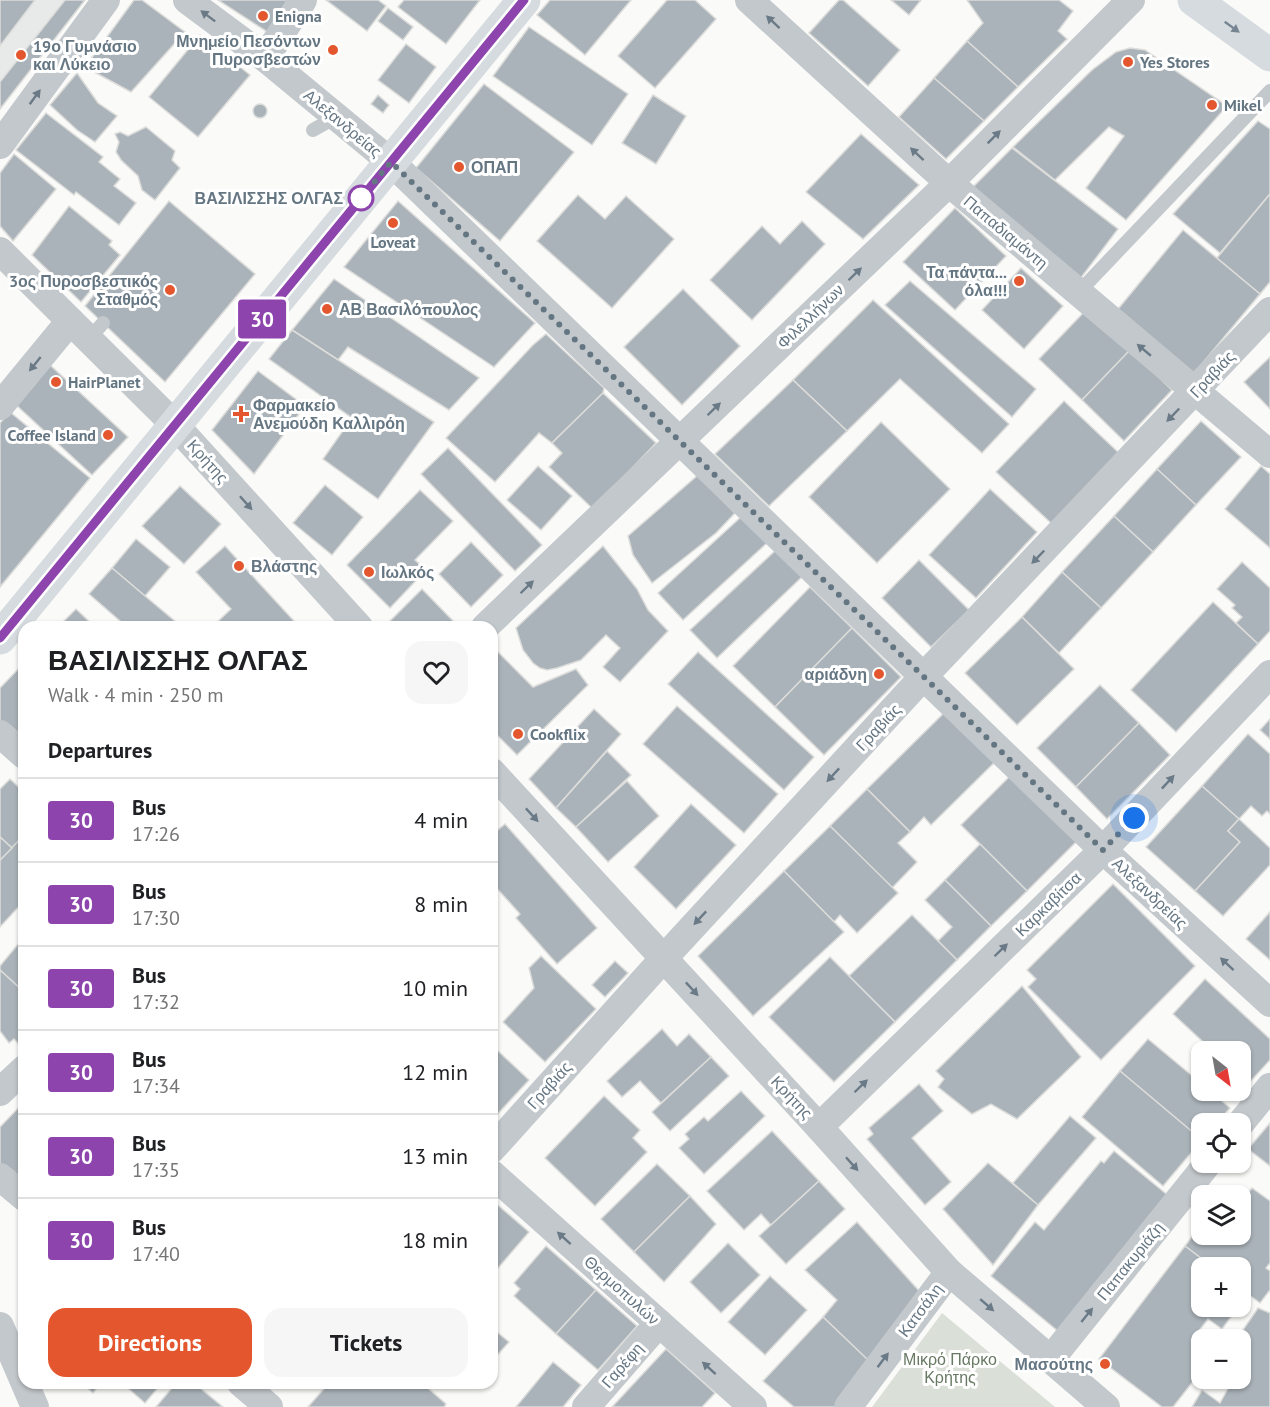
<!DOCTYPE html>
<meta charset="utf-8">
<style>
:root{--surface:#fff;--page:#f6f6f6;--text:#202124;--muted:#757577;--line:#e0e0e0;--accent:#e4572e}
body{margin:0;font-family:"PT Sans",sans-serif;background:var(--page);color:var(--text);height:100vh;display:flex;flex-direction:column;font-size:22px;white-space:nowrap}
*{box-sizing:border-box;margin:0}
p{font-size:20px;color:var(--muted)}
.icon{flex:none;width:33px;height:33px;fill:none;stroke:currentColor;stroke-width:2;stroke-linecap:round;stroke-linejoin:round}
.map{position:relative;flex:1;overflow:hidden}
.sheet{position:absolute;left:18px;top:621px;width:480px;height:768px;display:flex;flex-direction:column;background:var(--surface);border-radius:18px;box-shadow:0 2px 4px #0004}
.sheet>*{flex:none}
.badge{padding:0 12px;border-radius:4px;font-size:21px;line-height:39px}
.needle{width:39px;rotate:149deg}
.controls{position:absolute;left:1191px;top:1041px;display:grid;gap:12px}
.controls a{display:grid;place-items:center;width:60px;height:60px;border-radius:12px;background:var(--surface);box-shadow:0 2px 4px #0004;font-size:30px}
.you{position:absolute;width:30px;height:30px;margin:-15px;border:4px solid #fff;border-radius:50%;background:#1a73e8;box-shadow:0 0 0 9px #1a73e833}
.map>.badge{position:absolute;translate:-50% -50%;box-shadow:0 0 0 3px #fff}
h2{padding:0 30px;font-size:22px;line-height:54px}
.round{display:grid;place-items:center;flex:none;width:63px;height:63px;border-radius:18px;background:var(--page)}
.summary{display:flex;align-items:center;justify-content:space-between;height:102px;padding:0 30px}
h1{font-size:28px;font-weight:700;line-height:45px}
.button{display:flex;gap:12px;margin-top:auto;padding:12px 30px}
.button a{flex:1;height:69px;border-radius:18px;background:var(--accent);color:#fff;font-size:24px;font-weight:700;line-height:69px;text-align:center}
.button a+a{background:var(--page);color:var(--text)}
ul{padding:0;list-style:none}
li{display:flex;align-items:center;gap:18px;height:84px;padding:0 30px;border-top:2px solid var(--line)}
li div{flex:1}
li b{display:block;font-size:22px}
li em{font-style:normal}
li .badge{min-width:66px;font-weight:700;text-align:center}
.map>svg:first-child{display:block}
</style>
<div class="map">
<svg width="1270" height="1407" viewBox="0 0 1270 1407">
<rect width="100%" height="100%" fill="#fafaf8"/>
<!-- built -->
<path fill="#e8e9e9" d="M0,0H85L0,110Z"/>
<!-- green -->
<path fill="#dadfd7" d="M942,1313L1055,1407H872Z"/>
<!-- building -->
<g fill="#aab3b9" stroke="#dcdcda" stroke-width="1.5">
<path d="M0,0H35L0,46Z"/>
<path d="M65,0H85L0,109V82Z"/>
<path d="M134,0H142L185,32L131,92L85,67Z"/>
<path d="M218,0H291L269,33Z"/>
<path d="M326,0H378L386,6L367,31Z"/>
<path d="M404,0H480L446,44L398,7Z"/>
<path d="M550,0H631L585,55L537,15Z"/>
<path d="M667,0H695L716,19L655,88L618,56Z"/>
<path d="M839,0H843L900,50L868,86L809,33Z"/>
<path d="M891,0H921L909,15Z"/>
<path d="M967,0H1059L1073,11L1058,31L1067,39L1018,87L967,41L983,23Z"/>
<path d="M388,8L413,27L403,40L378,21Z"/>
<path d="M529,27L628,94L592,145L493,76Z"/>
<path d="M200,35L250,75L198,137L149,97Z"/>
<path d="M967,41L1018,87L984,121L934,78Z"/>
<path d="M406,44L436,67L409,103L378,80Z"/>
<path d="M1130,48L1145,50L1227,106L1126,220L1086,188L1124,136L1109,127L1055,180L1013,147L1092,70L1116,52Z"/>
<path d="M77,73L98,103L117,116L95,142L77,130L50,105Z"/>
<path d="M934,78L984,121L946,159L899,117Z"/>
<path d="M484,84L574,152L500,241L416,168Z"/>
<path d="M378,95L389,105L383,113L371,104Z"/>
<path d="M653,95L686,116L656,164L622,143Z"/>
<circle cx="260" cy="111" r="7"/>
<path d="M46,113L103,157L99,162L120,179L114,186L136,203L119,225L76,192L74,195L16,150Z"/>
<path d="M1258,121L1270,129V194L1220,253L1173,214Z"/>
<path d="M146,127L175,151L172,160L180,168L155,200L142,190L138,176L121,160L116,152L119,142L115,134L120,132L128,136Z"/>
<path d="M861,134L919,185L863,239L806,192Z"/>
<path d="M1012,148L1118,229L1080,279L971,189Z"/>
<path d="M14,154L56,189L13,241L0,226V173Z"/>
<path d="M1270,194V282L1260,294L1217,258Z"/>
<path d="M578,195L605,219L626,196L674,239L612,308L537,241Z"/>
<path d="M169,201L255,274L165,382L85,306Z"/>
<path d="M398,201L535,323L494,367L344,267Z"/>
<path d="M69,206L112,241L109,245L120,255L81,302L32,255Z"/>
<path d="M955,208L1006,256L955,310L903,262Z"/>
<path d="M802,221L825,244L752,320L710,280L762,226L780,244Z"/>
<path d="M1183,230L1260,294L1191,377L1114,314Z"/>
<path d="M1021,268L1063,306L1024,349L982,310Z"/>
<path d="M334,279L479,378L449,410L348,347L338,360L292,330Z"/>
<path d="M910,281L1036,389L1012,417L885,305Z"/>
<path d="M683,289L740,346L682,405L624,347Z"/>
<path d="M873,300L1009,424L982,453L900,379L847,431L793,380Z"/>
<path d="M1087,309L1130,350L1082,400L1039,359Z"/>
<path d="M292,330L434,422L378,499L323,459L352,418L269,359Z"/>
<path d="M546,334L604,388L603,393L552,443L539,433L495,482L446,438L533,345Z"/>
<path d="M1130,350L1172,390L1124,441L1082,400Z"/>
<path d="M1270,357V409L1244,382Z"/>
<path d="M50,365L128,437L92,475L14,403Z"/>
<path d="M258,371L305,406L254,474L212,430Z"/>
<path d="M793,380L847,431L769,506L715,454Z"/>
<path d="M603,393L656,443L593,509L549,467L562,453L552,443Z"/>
<path d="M1064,401L1120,454L1052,524L996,472Z"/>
<path d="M10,412L90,478L0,587V423Z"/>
<path d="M1201,421L1241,457L1196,505L1157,469Z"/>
<path d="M881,422L950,489L877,563L809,497Z"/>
<path d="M448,448L542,545L515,571L421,474Z"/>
<path d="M538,466L572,496L541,530L507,500Z"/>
<path d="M1261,466L1270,474V548L1225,509Z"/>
<path d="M1157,469L1196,505L1153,552L1114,516Z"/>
<path d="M698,475L735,513L716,533L652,583L633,555L628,536Z"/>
<path d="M325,485L363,517L332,555L293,523Z"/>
<path d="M180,486L221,524L184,564L142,526Z"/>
<path d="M990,489L1037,532L976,598L929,555Z"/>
<path d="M420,490L453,521L415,560L426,570L390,608L347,565Z"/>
<path d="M742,516L767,543L683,620L658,593Z"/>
<path d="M1114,516L1153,552L1101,608L1062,572Z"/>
<path d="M136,539L170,567L145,596L112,568Z"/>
<path d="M471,542L503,575L471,607L439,574Z"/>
<path d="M225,546L294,621L287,627H212L231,609L196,572Z"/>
<path d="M603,546L637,589L648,610L668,631L620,682L603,667L620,648L606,635L581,660L557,668L547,670L540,668L533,663L523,650L516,628Z"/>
<path d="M777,549L804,575L717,658L690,630Z"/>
<path d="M919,560L969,610L931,647L882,598Z"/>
<path d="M1242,562L1270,588V631L1258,644L1236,623L1242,617L1232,608L1235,605L1217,589Z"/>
<path d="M112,568L145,596L182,627H127L89,594Z"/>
<path d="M1062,572L1101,608L1059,653L1022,617Z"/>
<path d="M810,587L852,628L775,707L733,666Z"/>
<path d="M422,589L458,626L384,627Z"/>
<path d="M1213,602L1258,644L1176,732L1131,690Z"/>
<path d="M76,609L95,627H58Z"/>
<path d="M1022,617L1074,669L1017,725L965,673Z"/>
<path d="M852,628L901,677L824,755L775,707Z"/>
<path d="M498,652L533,687L576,669L588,685L517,755L492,730V659Z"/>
<path d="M698,652L814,757L784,790L668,684Z"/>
<path d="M24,663V743L0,721V688Z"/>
<path d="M1100,685L1139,723L1076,787L1037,748Z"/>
<path d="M677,706L778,794L744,833L643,744Z"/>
<path d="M594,709L621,734L556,808L529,779Z"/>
<path d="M948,709L998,759L931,825L924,817L910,832L867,789Z"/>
<path d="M1270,719V739L1260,730Z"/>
<path d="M1139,723L1170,755L1107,819L1076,787Z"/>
<path d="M1248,734L1270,754V814L1267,811L1262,816L1251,806L1239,819L1202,786Z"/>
<path d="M607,751L631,775L576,827L556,808Z"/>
<path d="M1012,774L1078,840L1027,891L961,825Z"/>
<path d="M10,779L24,792V835L12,848L0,837V789Z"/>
<path d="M627,781L659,816L608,862L576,827Z"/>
<path d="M1202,786L1239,819L1228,831L1240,842L1195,891L1146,847Z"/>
<path d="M867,789L910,832L898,843L917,862L892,888L830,826Z"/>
<path d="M691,804L736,845L676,909L634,867Z"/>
<path d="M1239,819L1270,848V865L1223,916L1195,891L1240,842L1228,831Z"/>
<path d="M505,824L597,928L557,964L516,918L520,914L492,883V835Z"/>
<path d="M830,826L898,893L857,933L840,915L834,922L784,871Z"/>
<path d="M24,835V901L0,927V860Z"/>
<path d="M0,837L12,848L0,860Z"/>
<path d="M980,844L1027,891L991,926L945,880Z"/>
<path d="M784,871L844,932L753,1016L698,956Z"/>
<path d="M945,880L991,926L957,960L938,941L952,927L925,900Z"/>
<path d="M1113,884L1195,966L1101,1060L1028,987L1036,979L1027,970Z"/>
<path d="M1270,912V960L1246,939Z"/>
<path d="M912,915L957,960L895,1022L849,976Z"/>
<path d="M24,937V992L0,970V966Z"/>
<path d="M541,956L596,1009L545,1062L503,1022L534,988L529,968Z"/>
<path d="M830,957L895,1022L834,1082L769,1017Z"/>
<path d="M615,961L628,973L605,997L592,985Z"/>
<path d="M0,970L24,992L23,1049L14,1039L9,1043L0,1031Z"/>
<path d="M1205,979L1270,1039V1060L1249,1083L1240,1076V1052H1214L1173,1014Z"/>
<path d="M1022,986L1081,1057L1017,1119L991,1104L972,1114L938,1087L944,1079L936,1071Z"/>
<path d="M662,1029L677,1046L689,1034L711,1057L661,1103L640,1081L622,1097L607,1081Z"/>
<path d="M1148,1039L1202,1084V1090H1209L1230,1108L1216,1124H1202V1140L1120,1071Z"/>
<path d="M497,1050L529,1080L492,1120V1056Z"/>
<path d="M711,1057L729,1076L670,1131L652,1112Z"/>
<path d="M1120,1071L1202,1140L1163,1186L1082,1117Z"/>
<path d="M919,1084L943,1111L912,1138L951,1182L925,1205L867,1139L873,1134L869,1128Z"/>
<path d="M741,1091L765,1116L704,1174L679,1148L689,1139L685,1134L704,1117L708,1121Z"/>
<path d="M604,1096L640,1130L633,1138L647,1152L595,1206L545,1158Z"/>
<path d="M24,1102V1188L0,1164V1127Z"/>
<path d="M1070,1116L1096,1138L1038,1205L1013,1183Z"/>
<path d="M1270,1123V1166L1248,1149Z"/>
<path d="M772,1131L819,1181L771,1225L761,1214L744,1230L707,1191Z"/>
<path d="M1114,1151L1170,1197L1059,1332L991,1276L1035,1222L1044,1230L1101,1161L1104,1163Z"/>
<path d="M988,1163L1038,1205L993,1265L943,1209Z"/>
<path d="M657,1164L690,1196L634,1252L601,1219Z"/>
<path d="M819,1181L845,1209L786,1264L759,1236Z"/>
<path d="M1252,1188L1270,1201V1263L1266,1268L1270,1271V1290L1260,1303L1240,1288V1268H1214L1185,1246L1198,1228L1202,1231V1234H1207L1213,1239L1217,1234H1240V1203Z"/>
<path d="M690,1196L716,1224L664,1282L634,1252Z"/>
<path d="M492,1200L529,1232L492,1275Z"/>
<path d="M857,1222L921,1293L869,1361L823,1317L837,1300L805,1270Z"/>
<path d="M728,1243L760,1275L721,1313L690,1282Z"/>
<path d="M546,1246L596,1290L556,1334L514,1296L520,1289L514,1283Z"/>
<path d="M1185,1246L1214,1268H1202V1306H1239L1222,1329L1208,1319L1194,1337L1202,1343V1370L1173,1407H1162L1099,1359Z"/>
<path d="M770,1276L807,1310L765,1355L728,1322Z"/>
<path d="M1240,1288L1248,1294L1240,1304Z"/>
<path d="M596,1290L637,1326L598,1370L556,1334Z"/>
<path d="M1258,1308L1270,1313V1407H1192L1202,1390L1220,1403L1231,1383L1226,1378H1240V1340H1236Z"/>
<path d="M823,1317L869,1361L836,1407H794L763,1381Z"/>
<path d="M492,1328L509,1342L492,1361Z"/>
<path d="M666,1349L715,1393L702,1407H612Z"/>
<path d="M553,1362L581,1385L563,1407H516Z"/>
<path d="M82,1383H101L93,1393Z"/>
<path d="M122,1383H162L145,1403Z"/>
<path d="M176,1383H194L223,1407H156Z"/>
<path d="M329,1383H422L446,1404L444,1407H308Z"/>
</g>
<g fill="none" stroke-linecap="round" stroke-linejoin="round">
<!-- lane -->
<g stroke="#c3c8cc" stroke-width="14">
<path d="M313,130L336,117"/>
<path d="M1078,293L1270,91"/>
<path d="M89,339L103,323"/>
</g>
<!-- street -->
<g stroke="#c3c8cc" stroke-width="28">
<path d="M187,0L265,58L391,162L1103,850L1270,1003"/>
<path d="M749,0L949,183L1270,454"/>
<path d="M265,58L303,0"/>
<path d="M0,145L106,0"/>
<path d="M0,251L175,425L359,627"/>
<path d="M0,406L70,321"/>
<path d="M485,627L949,183L1131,0"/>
<path d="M0,734L24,755"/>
<path d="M492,772L819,1127L949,1272L1106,1407"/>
<path d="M0,1092L24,1069"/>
<path d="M1240,1124L1270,1087"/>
<path d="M819,1127L1103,850L1270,674"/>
<path d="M492,1149L664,958L923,677L1270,311"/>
<path d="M492,1174L753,1407"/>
<path d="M0,1177L24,1197"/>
<path d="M0,1326L35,1407"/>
<path d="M1050,1360L1209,1162"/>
<path d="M241,1383L269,1407"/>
<path d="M586,1407L659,1323"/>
<path d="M848,1407L949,1272"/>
</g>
<!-- secondary -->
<path stroke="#d6dbdf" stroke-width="33" d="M0,638L524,0"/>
<!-- primary -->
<path stroke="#d6dbdf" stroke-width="33" d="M1194,0L1270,55"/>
</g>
<!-- one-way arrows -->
<defs><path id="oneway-solid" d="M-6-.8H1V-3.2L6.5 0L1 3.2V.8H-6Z" transform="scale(1.5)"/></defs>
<g fill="#6a7a87">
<use href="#oneway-solid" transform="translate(208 16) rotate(-143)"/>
<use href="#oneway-solid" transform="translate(773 22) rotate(-137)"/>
<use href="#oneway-solid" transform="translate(35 97) rotate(-54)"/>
<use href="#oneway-solid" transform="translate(994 137) rotate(-45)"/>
<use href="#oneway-solid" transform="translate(917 154) rotate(-137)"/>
<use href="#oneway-solid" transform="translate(855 274) rotate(-44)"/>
<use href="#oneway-solid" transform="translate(1144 350) rotate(-140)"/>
<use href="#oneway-solid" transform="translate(35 364) rotate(129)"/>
<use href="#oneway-solid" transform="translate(714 409) rotate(-44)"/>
<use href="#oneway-solid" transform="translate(1173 415) rotate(134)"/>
<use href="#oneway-solid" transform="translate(246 503) rotate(48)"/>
<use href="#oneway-solid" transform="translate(1038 557) rotate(134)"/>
<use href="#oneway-solid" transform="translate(527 587) rotate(-44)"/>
<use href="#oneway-solid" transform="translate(833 775) rotate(133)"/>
<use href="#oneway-solid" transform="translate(1168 782) rotate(-47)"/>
<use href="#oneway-solid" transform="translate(532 815) rotate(47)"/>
<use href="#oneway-solid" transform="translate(700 918) rotate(133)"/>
<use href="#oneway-solid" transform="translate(1001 950) rotate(-44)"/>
<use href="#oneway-solid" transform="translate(1227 964) rotate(-137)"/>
<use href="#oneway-solid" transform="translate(692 989) rotate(47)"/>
<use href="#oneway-solid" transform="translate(861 1086) rotate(-44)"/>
<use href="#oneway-solid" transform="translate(852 1164) rotate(48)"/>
<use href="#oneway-solid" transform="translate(564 1238) rotate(-138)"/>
<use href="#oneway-solid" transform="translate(987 1305) rotate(41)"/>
<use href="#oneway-solid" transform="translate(1087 1315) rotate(-51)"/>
<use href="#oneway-solid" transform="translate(883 1360) rotate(-53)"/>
<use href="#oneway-solid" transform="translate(709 1368) rotate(-138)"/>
</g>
<use fill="#768591" href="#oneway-solid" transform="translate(1232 27) rotate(36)"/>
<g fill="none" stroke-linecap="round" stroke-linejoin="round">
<defs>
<path id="line" d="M0,638L524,0"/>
</defs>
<!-- line casing -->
<use href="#line" stroke="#fff" stroke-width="14"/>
<!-- line -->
<use href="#line" stroke="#8e44ad" stroke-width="9"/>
<!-- walk -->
<path stroke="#657683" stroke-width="6" stroke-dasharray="0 10.8" d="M361,198L391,162L1103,850L1134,818"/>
</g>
<!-- markers -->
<g fill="#e4572e" stroke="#fff" stroke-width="2">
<circle cx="263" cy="16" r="6"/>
<circle cx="333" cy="50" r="6"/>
<circle cx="21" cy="55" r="6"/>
<circle cx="1128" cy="62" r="6"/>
<circle cx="1212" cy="105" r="6"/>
<circle cx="459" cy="167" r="6"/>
<circle cx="393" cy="223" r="6"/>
<circle cx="1019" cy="281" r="6"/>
<circle cx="170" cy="290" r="6"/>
<circle cx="327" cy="309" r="6"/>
<circle cx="56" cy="382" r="6"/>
<path d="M238 405h6v6h6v6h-6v6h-6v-6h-6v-6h6z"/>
<circle cx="108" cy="435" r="6"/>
<circle cx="239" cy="566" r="6"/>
<circle cx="369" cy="572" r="6"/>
<circle cx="879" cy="674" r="6"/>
<circle cx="518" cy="734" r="6"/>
<circle cx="1105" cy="1364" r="6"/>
</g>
<circle fill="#fff" stroke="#8e44ad" stroke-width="3" cx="361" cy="198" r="12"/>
<g text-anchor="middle" stroke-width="6" stroke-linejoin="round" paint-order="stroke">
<!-- poi labels -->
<g font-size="16" font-weight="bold" fill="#657683" stroke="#fff" text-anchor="start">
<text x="275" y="22">Enigna</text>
<text x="321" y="47" text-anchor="end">Μνημείο Πεσόντων<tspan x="321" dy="18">Πυροσβεστών</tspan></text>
<text x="33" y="52">19ο Γυμνάσιο<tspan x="33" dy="18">και Λύκειο</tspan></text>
<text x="1140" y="68">Yes Stores</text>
<text x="1224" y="111">Mikel</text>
<text x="471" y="173">ΟΠΑΠ</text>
<text x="393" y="248" text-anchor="middle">Loveat</text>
<text x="1007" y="278" text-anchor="end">Τα πάντα...<tspan x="1007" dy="18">όλα!!!</tspan></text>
<text x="158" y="287" text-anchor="end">3ος Πυροσβεστικός<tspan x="158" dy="18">Σταθμός</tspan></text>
<text x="339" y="315">ΑΒ Βασιλόπουλος</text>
<text x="68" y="388">HairPlanet</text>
<text x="253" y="411">Φαρμακείο<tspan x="253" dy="18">Ανεμούδη Καλλιρόη</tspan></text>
<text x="96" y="441" text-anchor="end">Coffee Island</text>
<text x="251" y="572">Βλάστης</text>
<text x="381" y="578">Ιωλκός</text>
<text x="867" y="680" text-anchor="end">αριάδνη</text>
<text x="530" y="740">Cookflix</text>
<text x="1093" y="1370" text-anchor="end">Μασούτης</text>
</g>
<!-- street labels -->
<g font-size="16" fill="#657683" stroke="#fff">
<text transform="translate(343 123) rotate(40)" y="6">Αλεξανδρείας</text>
<text transform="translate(1006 232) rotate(40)" y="6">Παπαδιαμάντη</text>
<text transform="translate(810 316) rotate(-44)" y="6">Φιλελλήνων</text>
<text transform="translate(1212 374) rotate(-47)" y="6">Γραβιάς</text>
<text transform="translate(208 461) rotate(48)" y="6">Κρήτης</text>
<text transform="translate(878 727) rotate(-47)" y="6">Γραβιάς</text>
<text transform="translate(1150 893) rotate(43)" y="6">Αλεξανδρείας</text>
<text transform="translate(1048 904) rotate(-44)" y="6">Καρκαβίτσα</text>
<text transform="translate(549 1085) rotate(-48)" y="6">Γραβιάς</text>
<text transform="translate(792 1097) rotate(47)" y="6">Κρήτης</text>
<text transform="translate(1130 1261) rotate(-51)" y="6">Παπακυριάζη</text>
<text transform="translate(622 1290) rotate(42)" y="6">Θερμοπυλών</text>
<text transform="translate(920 1310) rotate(-53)" y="6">Κατσάλη</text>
<text transform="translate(622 1365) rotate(-49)" y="6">Γαρέφη</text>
</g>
<!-- stop labels -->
<g font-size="16" font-weight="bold" fill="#657683" stroke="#fff" text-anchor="end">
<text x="343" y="204">ΒΑΣΙΛΙΣΣΗΣ ΟΛΓΑΣ</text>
</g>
<!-- park labels -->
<g font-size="16" fill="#687a64" stroke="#fff">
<text x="950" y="1365">Μικρό Πάρκο<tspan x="950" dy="18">Κρήτης</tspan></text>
</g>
</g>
</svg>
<div class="controls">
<a><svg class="needle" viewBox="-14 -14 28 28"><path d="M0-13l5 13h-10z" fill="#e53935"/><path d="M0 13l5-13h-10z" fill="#757577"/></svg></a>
<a><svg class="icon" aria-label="locate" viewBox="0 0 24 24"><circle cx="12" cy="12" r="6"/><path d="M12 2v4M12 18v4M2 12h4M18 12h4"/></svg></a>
<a><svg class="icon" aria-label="layers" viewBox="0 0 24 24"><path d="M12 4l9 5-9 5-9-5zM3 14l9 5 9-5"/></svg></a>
<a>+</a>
<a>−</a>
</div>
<div class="you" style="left:1134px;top:818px"></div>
<b class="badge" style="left:262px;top:319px;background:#8e44ad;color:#fff">30</b>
<section class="sheet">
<div class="summary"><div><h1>ΒΑΣΙΛΙΣΣΗΣ ΟΛΓΑΣ</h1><p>Walk · 4 min · 250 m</p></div><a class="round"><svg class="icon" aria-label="heart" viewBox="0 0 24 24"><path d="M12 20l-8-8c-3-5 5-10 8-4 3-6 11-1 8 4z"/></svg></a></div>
<h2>Departures</h2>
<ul>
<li><span class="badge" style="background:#8e44ad;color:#fff">30</span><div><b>Bus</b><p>17:26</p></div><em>4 min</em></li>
<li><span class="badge" style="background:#8e44ad;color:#fff">30</span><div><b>Bus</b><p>17:30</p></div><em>8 min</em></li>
<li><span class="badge" style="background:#8e44ad;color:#fff">30</span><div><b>Bus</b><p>17:32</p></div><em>10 min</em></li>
<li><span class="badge" style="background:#8e44ad;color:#fff">30</span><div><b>Bus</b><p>17:34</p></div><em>12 min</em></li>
<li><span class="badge" style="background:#8e44ad;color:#fff">30</span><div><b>Bus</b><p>17:35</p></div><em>13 min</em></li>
<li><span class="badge" style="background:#8e44ad;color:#fff">30</span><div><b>Bus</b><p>17:40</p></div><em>18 min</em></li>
</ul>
<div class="button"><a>Directions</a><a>Tickets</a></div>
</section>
</div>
